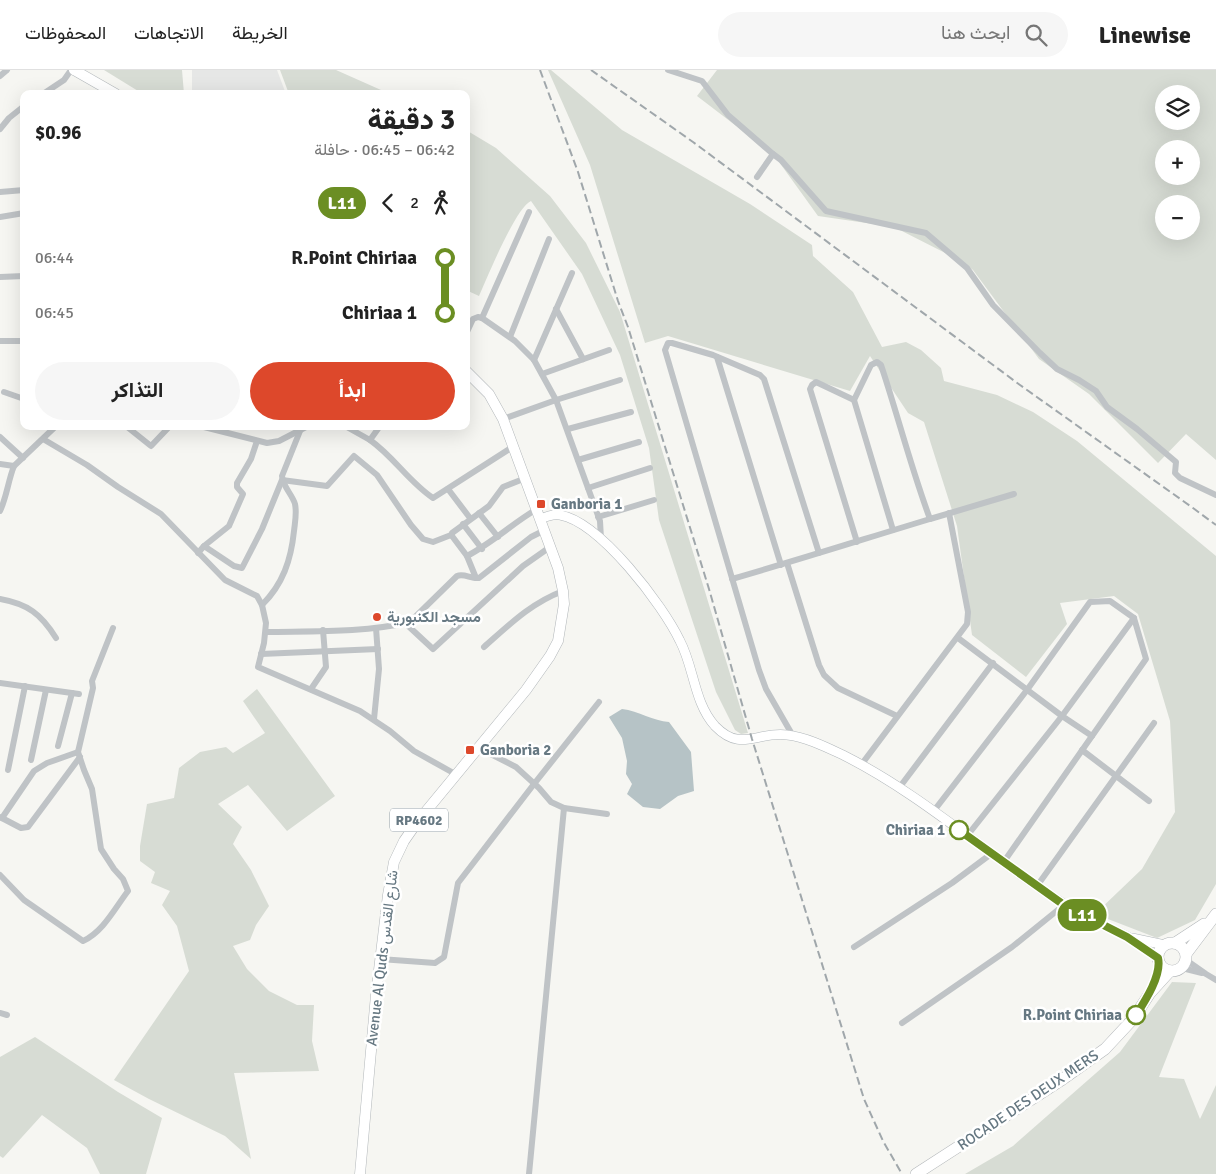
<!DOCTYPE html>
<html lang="ar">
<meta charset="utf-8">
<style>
:root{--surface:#fff;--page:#f6f6f6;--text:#222;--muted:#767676;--line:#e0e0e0;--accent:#dd482b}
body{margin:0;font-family:Signika,Vazirmatn,sans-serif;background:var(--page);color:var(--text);direction:rtl;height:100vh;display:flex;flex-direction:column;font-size:19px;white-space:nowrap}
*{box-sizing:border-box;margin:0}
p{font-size:16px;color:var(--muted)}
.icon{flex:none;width:28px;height:28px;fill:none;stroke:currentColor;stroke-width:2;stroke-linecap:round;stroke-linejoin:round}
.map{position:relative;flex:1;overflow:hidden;direction:ltr}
.drawer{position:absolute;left:20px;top:20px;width:450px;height:340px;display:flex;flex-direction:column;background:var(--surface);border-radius:10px;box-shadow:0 5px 20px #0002;direction:rtl}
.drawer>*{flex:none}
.badge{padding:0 10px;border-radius:16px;font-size:18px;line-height:32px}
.buttons{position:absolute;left:1155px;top:15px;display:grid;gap:10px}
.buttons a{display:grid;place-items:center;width:45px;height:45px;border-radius:50%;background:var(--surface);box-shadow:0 5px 20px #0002;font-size:25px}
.map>.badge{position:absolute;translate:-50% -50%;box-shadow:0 0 0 2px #fff}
.legs{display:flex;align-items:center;gap:8px;height:55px;padding:0 15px;font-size:16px}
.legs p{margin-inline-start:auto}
.overview{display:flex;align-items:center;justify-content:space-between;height:85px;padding:0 15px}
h1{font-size:28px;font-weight:800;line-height:38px}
.button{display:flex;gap:10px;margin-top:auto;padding:10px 15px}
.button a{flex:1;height:58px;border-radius:30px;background:var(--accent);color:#fff;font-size:20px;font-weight:800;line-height:58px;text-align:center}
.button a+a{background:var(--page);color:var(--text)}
ul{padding:0 15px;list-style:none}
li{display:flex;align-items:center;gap:18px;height:55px;font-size:19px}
li i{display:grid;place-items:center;width:8px;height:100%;margin:0 6px;background:currentColor}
li i::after{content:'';width:12px;height:12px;margin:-6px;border:4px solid;border-radius:50%;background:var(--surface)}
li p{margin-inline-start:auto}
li:first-child i{background:linear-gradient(#0000 50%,currentColor 0)}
li:last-child i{background:linear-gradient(currentColor 50%,#0000 0)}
header{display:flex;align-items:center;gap:30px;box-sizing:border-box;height:70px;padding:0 25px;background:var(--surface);border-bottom:1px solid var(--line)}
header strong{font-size:24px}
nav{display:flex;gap:28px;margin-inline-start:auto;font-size:18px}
.search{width:350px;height:45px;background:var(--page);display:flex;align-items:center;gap:12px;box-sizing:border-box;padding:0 18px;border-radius:28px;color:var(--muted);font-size:19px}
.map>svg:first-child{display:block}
</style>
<header>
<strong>Linewise</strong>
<div class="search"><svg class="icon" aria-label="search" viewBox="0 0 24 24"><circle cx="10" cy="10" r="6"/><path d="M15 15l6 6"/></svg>ابحث هنا</div>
<nav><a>الخريطة</a><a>الاتجاهات</a><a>المحفوظات</a></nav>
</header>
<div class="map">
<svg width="1216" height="1104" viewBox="0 0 1216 1104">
<rect width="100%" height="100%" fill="#f6f6f2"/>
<!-- built -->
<path fill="#e6e7e6" d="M192,0H277L286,24H192Z"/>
<!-- green -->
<g fill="#d7dcd4" fill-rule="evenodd">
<path d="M104,0H182L184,24H143Z"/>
<path d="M280,0H336L390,24H289Z"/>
<path d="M548,0H551L622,60L750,134L812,175L813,186L853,222L882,277L906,272L921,280L941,298L944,311L997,325L1033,342L1077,371L1216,486V814L1195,850L1157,868L1095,844L1142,799L1175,742L1170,651L1138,544L1114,526L1060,533L1067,554L1026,607L972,565L957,456L924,352L908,343L870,286L850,321L668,266L645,273L590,95Z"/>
<path d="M717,0H1216V390L1186,364L1158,393L1089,324L1039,289L973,200L963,192L894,157L818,146L774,85L697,26ZM1164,24H1191V51H1164ZM1164,79H1191V106H1164ZM1164,134H1191V161H1164Z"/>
<path d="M466,60L496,78L550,126L586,173L620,242L748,663L741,664L735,660L716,622L659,450L649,378L620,285L582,204L531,131C516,137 487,208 479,226L466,220Z"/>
<path d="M257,619L335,726L287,761L248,715L218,734L242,757L233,774L251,800L269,836L256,855L250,870L233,876L247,899L269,921L297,935H314L312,971L319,1001L234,1003L251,1089L225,1066L149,1029L114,1010L189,901L177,856L162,835L170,821L151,813L155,802L140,791V776L147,734L174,728L179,698L200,682L226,677L233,683L265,663L243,631Z"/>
<path d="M1172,912L1196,913L1159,1007L1184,1009L1200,1049L1216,1015V1104H965L1013,1076L1120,982Z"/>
<path d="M35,967L118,1022L162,1048L146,1104H100L87,1078L42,1045L3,1088L0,1086V987Z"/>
</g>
<!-- water -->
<path fill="#b6c3c6" d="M622,639C639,641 653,651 669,652L691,682L694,721L678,726L660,739L643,737L627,724L632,714L626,704L627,691L622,668L609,647Z"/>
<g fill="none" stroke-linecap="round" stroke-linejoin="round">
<defs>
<g id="secondary">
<path d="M541,449C547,446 553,444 560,445C600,452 663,535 680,571C694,597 694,633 715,656C741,683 757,661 787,665C806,667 826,677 843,685C913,720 973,772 1037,816C1053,827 1070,839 1088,848C1101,855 1115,860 1128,867C1138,874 1148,881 1158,888"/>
<path d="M1132,868L1165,875"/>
</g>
<g id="primary">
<path d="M74,0L116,24"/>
<path d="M360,1104L376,925L388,825L394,792L404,771L418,751L526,620L550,586L558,571L564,534L563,521L558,498L503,349L489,324L466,301"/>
</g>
<g id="trunk">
<circle cx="1172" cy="887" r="14"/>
<path d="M1175,873L1204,854"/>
<path d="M1186,884L1216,844"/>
<path d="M916,1104L1060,1011L1105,979L1133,949L1150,923L1170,901"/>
</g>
</defs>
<!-- secondary casing -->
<use href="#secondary" stroke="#b1b7bb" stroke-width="10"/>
<!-- primary casing -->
<use href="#primary" stroke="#b2b7ba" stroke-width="11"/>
<!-- trunk casing -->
<use href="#trunk" stroke="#b2b6b9" stroke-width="12"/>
<!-- minor -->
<g stroke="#bfc3c6" stroke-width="6">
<path d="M668,0L702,11L728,45L773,84"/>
<path d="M0,6L7,0"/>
<path d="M43,24L64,10L71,0"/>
<path d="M0,59L9,48L24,36"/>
<path d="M757,107L773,84L781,90L826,141L926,163L967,198L993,235L1040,283L1057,299L1079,310L1096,321L1107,337L1137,359L1176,392L1175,403L1180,408L1216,425"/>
<path d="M0,122L24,120"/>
<path d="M529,142L482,248L515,271L534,290L556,330L600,451L601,469"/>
<path d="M0,147L24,143"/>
<path d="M0,207L24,206"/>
<path d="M556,239L583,289"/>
<path d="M466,264L473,249L478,247L482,248"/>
<path d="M510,267L549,169"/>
<path d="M0,271H24"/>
<path d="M717,287L781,495"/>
<path d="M534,290L572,203"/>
<path d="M542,304L609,280"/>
<path d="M4,322L24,329"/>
<path d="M854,330L893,460"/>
<path d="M503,349L556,330L620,310"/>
<path d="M126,356L151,376L170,356"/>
<path d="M200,356L267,373L279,371L308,356"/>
<path d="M345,356L370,370"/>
<path d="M380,356L370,370C394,387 409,412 433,428L514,376"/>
<path d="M568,359L631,342"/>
<path d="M0,367L23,388"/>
<path d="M43,369L87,395L118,417L161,444L225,510L257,526L262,535L266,553L264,573L258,597L360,641L390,661L414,681L457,705"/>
<path d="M578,390L639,372"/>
<path d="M0,394L14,396"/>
<path d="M588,418L650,398"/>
<path d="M448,419L470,448"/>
<path d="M0,441C7,426 8,411 14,396L56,356"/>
<path d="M479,443L498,467"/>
<path d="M598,447L654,430"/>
<path d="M930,449L1014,424"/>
<path d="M463,454L482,479"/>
<path d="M204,476L229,456L243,424L237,417V413L251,389L257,371"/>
<path d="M198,483L204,476L234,496L242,498L262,459L282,410L327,416L354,386L377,405L411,455L423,469L433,472L451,465"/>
<path d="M467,486C492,473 513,453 537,439"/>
<path d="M787,493L819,595L824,605L838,618L897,646"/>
<path d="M476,508L467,486L452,466V463L489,436L503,417L526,408"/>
<path d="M732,509C798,490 864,469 930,449C911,398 898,346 881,295L877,292L871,295L854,330L816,312L812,315L810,319L857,472"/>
<path d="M0,529C28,534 41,544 56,568"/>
<path d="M262,535C283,514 291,490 294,461C295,452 297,443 295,434C292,424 283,417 282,406L300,361"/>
<path d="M405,553L433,579L523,496L550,477"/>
<path d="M266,562C313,561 364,563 410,552L457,506C464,503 471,509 479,508L531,467L545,460"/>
<path d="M958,568L1062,646L1092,666"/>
<path d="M484,577C509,555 531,533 563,521"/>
<path d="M261,584L378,579"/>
<path d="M0,613L79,624"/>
<path d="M311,619L326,597L323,560"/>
<path d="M374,649L379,599L376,558"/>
<path d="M793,666L766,619L759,600L665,280L668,273H672L713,285L760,305L764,309L819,483"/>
<path d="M58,676L72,623"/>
<path d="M479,678L516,697L539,718L551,732L564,738L607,744"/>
<path d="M1082,680L1149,731"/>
<path d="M31,690L46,620"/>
<path d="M861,695L967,554L968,542L949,443"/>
<path d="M8,700L25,616"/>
<path d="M899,718L993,593"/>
<path d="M933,742L1027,620L1090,532L1110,531L1134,548L1146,589L1003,793"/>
<path d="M0,747L21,758L28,757L80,687"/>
<path d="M2,748L34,701L47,693L78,682"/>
<path d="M967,766L1062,646L1134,548"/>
<path d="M0,805L24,830L83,871C103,862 115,838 128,821L123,809L114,799L101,779L92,719L84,700L78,682L93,618L92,611L113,558"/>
<path d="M1037,816L1154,653"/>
<path d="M854,877L952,813L991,784"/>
<path d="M380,889L435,893L444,887L458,813L534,714L599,632"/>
<path d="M1186,890L1206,904L1216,910"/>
<path d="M1182,898L1202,903"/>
<path d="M0,943L7,945"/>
<path d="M902,953L1012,877L1064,835"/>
<path d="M529,1104L564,738"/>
</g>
<!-- secondary -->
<use href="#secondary" stroke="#fff" stroke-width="9"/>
<!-- primary -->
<use href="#primary" stroke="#fff" stroke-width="10"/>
<!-- trunk -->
<use href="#trunk" stroke="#fff" stroke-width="11"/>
<!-- rail -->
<g stroke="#a0a7ab" stroke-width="2" stroke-dasharray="8 4" stroke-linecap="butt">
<path d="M540,0L578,102L618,231L628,257L709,519L752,669L864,1029L883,1071L902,1104"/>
<path d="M591,0L693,72L1020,315L1193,438L1216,455"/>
</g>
</g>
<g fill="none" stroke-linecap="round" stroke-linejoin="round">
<defs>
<path id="line-1" d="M959,760L1064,835L1127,867L1158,888C1162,905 1145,931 1136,945"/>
</defs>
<!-- line-1 casing -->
<use href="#line-1" stroke="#fff" stroke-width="11"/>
<!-- line-1 -->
<use href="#line-1" stroke="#6b8e23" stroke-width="8"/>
</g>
<!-- markers -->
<g fill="#dd482b" stroke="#fff" stroke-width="2">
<rect x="536" y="429" width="10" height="10" rx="2.5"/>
<circle cx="377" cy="547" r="5"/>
<rect x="465" y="675" width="10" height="10" rx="2.5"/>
</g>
<g fill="#fff" stroke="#6b8e23" stroke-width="2.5">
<circle cx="959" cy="760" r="9"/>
<circle cx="1136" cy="945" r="9"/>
</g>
<g text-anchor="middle" stroke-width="5" stroke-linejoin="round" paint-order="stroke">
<!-- shield labels -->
<rect fill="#fff" stroke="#94a0a8" stroke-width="1" x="390" y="738.5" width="58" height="23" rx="4"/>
<g font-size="14" font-weight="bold" fill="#667882">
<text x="419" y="755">RP4602</text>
</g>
<!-- poi labels -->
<g font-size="15" font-weight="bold" fill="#667882" stroke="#fff" text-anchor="start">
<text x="551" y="439">Ganboria 1</text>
<text x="387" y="552">مسجد الكنبورية</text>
<text x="480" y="685">Ganboria 2</text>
</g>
<!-- stop labels -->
<g font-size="15" font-weight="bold" fill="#667882" stroke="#fff" text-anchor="end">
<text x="945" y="765">Chiriaa 1</text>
<text x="1122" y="950">R.Point Chiriaa</text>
</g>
<!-- street labels -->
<g font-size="15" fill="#667882" stroke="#fff">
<text transform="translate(382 888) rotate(-83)" y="5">Avenue Al Quds شارع القدس</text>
<text transform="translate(1028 1030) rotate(-34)" y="5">ROCADE DES DEUX MERS</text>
</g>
</g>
</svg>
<div class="buttons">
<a><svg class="icon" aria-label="layers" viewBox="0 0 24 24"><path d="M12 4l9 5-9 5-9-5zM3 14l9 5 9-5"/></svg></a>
<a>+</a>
<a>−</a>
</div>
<b class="badge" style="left:1082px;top:845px;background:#6b8e23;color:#fff">L11</b>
<section class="drawer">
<div class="overview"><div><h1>3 دقيقة</h1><p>06:42 – 06:45 · حافلة</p></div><b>$0.96</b></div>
<div class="legs"><svg class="icon" aria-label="walk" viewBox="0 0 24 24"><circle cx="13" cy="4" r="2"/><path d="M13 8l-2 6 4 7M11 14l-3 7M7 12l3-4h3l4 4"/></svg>2<svg class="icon" aria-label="back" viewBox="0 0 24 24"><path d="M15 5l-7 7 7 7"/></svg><b class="badge" style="background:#6b8e23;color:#fff">L11</b></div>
<ul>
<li><i style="color:#6b8e23"></i><b>R.Point Chiriaa</b><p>06:44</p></li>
<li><i style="color:#6b8e23"></i><b>Chiriaa 1</b><p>06:45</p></li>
</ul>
<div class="button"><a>ابدأ</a><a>التذاكر</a></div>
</section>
</div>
